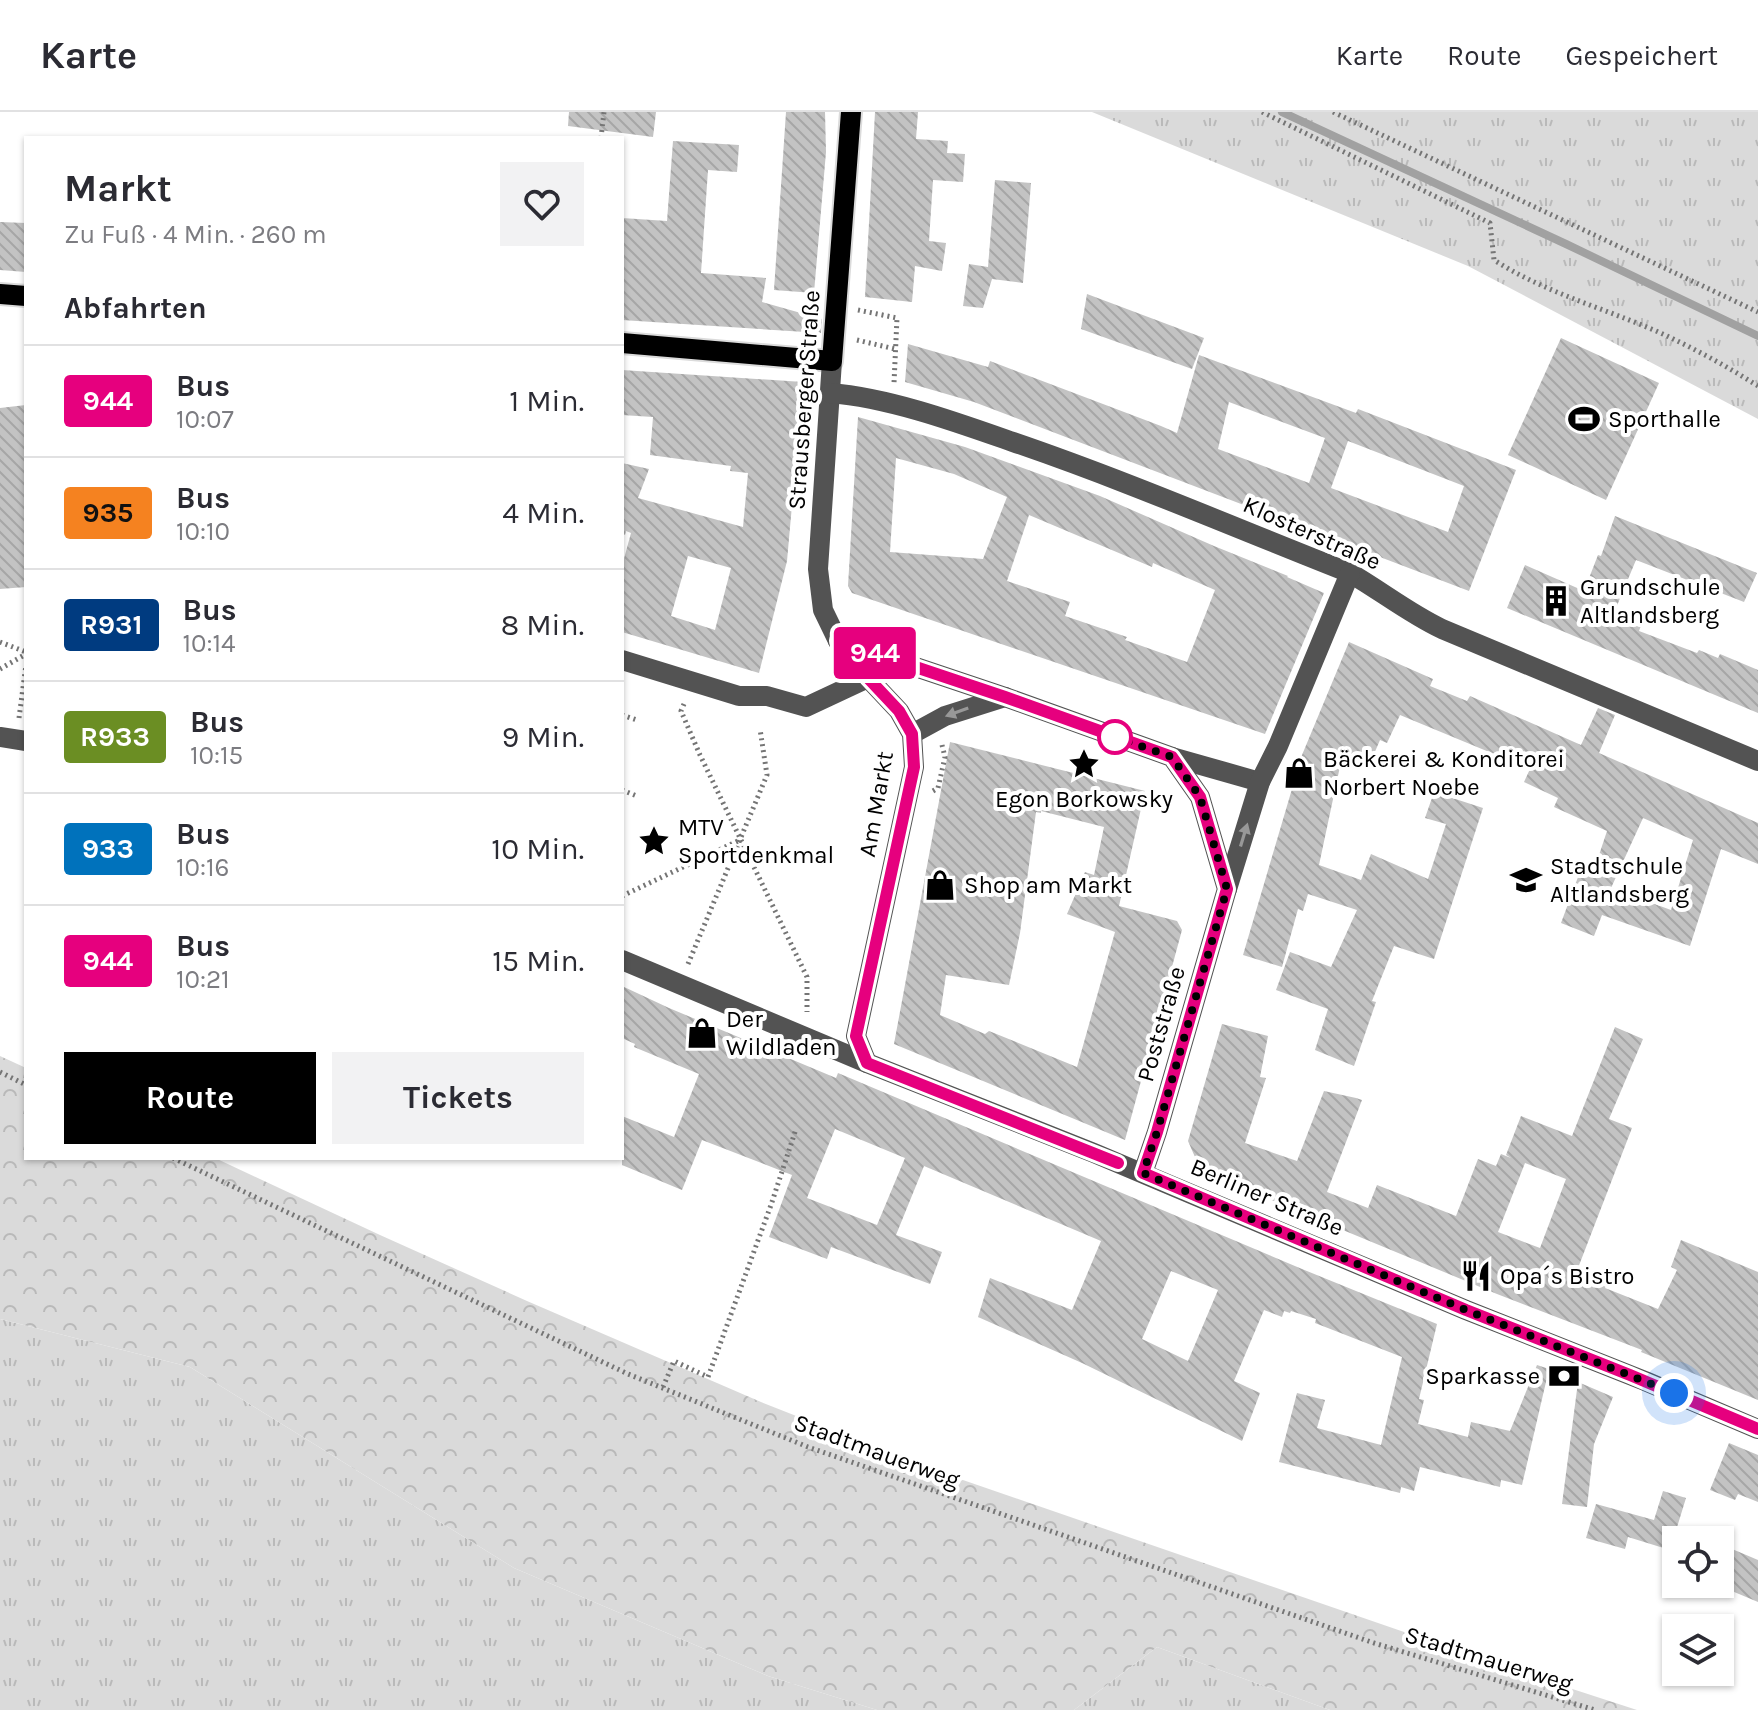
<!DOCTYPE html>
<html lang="de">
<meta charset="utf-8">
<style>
:root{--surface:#fff;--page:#f2f2f3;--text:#2b2b33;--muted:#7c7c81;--line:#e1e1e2;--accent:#000}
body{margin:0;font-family:Karla,sans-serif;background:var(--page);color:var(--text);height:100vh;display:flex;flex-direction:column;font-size:30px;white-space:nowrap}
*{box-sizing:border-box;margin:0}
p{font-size:26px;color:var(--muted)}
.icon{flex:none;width:44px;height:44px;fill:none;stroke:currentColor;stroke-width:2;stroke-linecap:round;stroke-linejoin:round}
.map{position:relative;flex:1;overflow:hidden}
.drawer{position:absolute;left:24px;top:24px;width:600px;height:1024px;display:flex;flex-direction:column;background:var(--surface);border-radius:0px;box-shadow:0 2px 6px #0004}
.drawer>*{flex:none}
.badge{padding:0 16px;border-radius:6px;font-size:28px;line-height:52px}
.controls{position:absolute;left:1662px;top:1414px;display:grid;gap:16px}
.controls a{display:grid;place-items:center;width:72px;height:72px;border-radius:0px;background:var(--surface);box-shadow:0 2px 6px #0004;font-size:40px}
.you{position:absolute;width:40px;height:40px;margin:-20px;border:6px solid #fff;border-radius:50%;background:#1a73e8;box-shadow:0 0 0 12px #1a73e833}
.map>.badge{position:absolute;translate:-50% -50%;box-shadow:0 0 0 4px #fff}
h2{padding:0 40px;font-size:30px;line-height:72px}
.round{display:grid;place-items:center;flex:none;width:84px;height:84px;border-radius:0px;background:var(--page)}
.overview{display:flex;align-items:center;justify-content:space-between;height:136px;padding:0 40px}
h1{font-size:38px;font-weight:700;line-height:60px}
.cta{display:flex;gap:16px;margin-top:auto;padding:16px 40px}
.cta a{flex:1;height:92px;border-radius:0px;background:var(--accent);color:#fff;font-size:32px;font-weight:700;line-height:92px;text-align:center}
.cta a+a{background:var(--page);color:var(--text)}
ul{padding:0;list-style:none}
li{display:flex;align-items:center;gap:24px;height:112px;padding:0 40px;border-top:2px solid var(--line)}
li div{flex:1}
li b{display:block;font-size:30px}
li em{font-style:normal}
li .badge{min-width:88px;font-weight:700;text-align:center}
header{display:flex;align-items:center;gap:48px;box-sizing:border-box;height:112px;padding:0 40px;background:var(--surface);border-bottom:2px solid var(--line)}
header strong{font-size:38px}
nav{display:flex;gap:44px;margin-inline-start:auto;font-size:28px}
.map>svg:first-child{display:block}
</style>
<header>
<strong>Karte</strong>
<nav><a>Karte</a><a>Route</a><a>Gespeichert</a></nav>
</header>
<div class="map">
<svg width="1758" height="1598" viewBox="0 0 1758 1598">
<defs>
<pattern id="grass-tufts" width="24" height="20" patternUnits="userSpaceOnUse" patternTransform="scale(2)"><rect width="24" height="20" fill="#dadada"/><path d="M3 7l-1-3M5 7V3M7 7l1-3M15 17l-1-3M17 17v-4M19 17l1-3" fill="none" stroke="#b9b9b9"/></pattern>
<pattern id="forest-crowns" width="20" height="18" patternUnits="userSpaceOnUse" patternTransform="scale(2)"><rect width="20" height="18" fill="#dadada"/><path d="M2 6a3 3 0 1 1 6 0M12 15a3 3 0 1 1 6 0" fill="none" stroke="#b9b9b9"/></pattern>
<pattern id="building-back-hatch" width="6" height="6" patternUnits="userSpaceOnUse" patternTransform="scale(2)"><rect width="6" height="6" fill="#c3c3c3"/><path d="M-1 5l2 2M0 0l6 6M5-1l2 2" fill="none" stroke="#a6a6a6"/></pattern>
</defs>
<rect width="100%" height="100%" fill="#fff"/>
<!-- grass -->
<g fill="url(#grass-tufts)">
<path d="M1092,0H1758V307L1468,154Z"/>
<path d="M0,1207L190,1255L514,1456L768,1564L877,1598H0Z"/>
<path d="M1157,1535L1330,1598H1074Z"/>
</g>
<!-- forest -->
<path fill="url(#forest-crowns)" d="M0,944L26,956V1046H215L380,1123L527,1189L761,1290L931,1357L1523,1561L1637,1598H1330L1157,1535L1074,1598H877L768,1564L514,1456L190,1255L0,1207Z"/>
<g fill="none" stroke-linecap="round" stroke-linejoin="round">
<!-- stream -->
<path stroke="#a1a1a1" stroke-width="8" d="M1282,0L1566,132L1758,224"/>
</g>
<!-- building -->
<g fill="url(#building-back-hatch)" fill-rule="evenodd">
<path d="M569,0H656L653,25L568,14Z"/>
<path d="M786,0H825L826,40L814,181L774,178Z"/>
<path d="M875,0H918L916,27L948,29L947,41L965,42L963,70L933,68L929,129L946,131L942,159L915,154L912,190L865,185Z"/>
<path d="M673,29L739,33L737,60L708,58L701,161L766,166L762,190L822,207L821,221L622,208V106L667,109Z"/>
<path d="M995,68L1031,71L1023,171L992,167L983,196L963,194L969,152L988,155Z"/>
<path d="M0,110L26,111V160L0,158Z"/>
<path d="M1087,182L1204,226L1192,257L1081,217Z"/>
<path d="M1561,226L1659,271L1606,388L1508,343Z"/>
<path d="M908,232L988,255L990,249L1161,314L1177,321L1199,243L1356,301L1358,297L1516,358L1469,479L974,290L905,270ZM1229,290L1325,326L1309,371L1218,337ZM1348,329L1464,374L1448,420L1331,376Z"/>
<path d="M622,258L803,270L787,449L759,561L622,520V454L631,421L626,419L625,423L622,422V351L649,357L638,386L743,415L748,361L730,359L731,354L650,343L653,305L622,303ZM688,444L731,456L715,518L671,504Z"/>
<path d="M26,293V475L0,477V296Z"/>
<path d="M858,305L965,335L1100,384L1214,434L1288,464L1287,465L1324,481L1265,622L852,481L848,474ZM896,346L954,362L1007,385L983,447L890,440ZM1029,403L1152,455L1153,451L1215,478L1187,550L1125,528L1127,525L1065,504L1070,490L1007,469Z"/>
<path d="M1615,404L1757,461L1744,490L1636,448L1616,496L1643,508L1639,519L1697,541L1699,538L1718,546L1720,542L1758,558V601L1507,496L1525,453L1584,479L1598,443L1601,444Z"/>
<path d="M1349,530L1433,567L1430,574L1467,589L1470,584L1581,633L1598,596L1615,603L1599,641L1758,711V752L1721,737L1690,834L1602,803L1594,824L1561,811L1581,757L1593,761L1607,719L1554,695L1558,686L1524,670L1530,657L1400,603L1387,631L1380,628L1368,656L1342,645L1319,753L1361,768L1371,742L1428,767L1446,712L1425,706L1434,680L1483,696L1434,847L1394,834L1372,889L1376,890L1354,954L1315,938L1328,897L1276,878L1290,840L1331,855L1357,798L1308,782L1303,799L1298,797L1282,855L1243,843L1302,643ZM1643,706L1693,728L1671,798L1611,776Z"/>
<path d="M950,630L1145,679L1119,794L1177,809L1182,818L1125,1028L894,932ZM1041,699L1104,715L1094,763L1085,760L1067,802L1115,820L1077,955L989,919L985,922L940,903L946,863L1009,873L1020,821L1036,700L1041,701Z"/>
<path d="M622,874L669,896L836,966L838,961L1302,1157L1437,1212L1419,1287L1424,1288L1418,1312L1468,1325L1471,1310L1510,1319L1537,1253L1549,1257L1522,1373L1501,1368L1500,1375L1420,1355L1414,1379L1401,1375L1400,1381L1279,1350L1297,1281L1325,1288L1317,1316L1381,1333L1402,1245L1315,1211L1316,1207L1291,1199L1290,1201L1284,1199L1282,1205L1264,1198L1234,1269L1260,1281L1242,1329L1082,1251L978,1205L990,1166L1072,1198L1101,1129L924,1054L896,1123L942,1140L930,1172L831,1135L827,1147L769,1125L792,1063L702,1028L682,1078L622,1053V1004L674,1025L699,962L634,935L635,932L622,926ZM835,1017L905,1046L877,1113L807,1086ZM1171,1159L1218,1178L1188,1249L1142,1227Z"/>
<path d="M1222,912L1268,924L1260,965L1266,966L1245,1031L1297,1049L1324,979L1356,986L1362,988L1327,1080L1368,1096L1377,1073L1456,1104L1478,1047L1496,1054L1501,1042L1511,1046L1506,1043L1521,1004L1572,1024L1615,915L1643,927L1609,1007L1632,1016L1578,1156L1608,1168L1605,1176L1658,1197L1677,1158L1671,1155L1681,1128L1758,1160V1288L1641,1240L1642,1238L1497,1182L1201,1059L1188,1029ZM1525,1051L1566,1067L1540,1136L1498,1120Z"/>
<path d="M1578,1270L1613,1285L1594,1332L1587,1395L1562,1392Z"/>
<path d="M1729,1331L1758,1343V1390L1738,1382L1735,1388L1710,1378Z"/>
<path d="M1663,1379L1686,1386L1670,1438L1628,1425L1625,1437L1586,1426L1596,1392L1654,1408Z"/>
<path d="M1732,1437L1758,1448V1490L1720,1474Z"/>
</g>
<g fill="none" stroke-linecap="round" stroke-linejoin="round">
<defs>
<g id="major">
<path d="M0,182L26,184"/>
<path d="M622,231L832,249L851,0"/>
</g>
</defs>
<!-- major casing -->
<use href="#major" stroke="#dbdbdb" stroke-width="24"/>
<!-- path -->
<g stroke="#757575" stroke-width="5" stroke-dasharray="2 4" stroke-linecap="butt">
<path d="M1262,0L1490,111L1494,148C1547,182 1608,197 1665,223C1697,238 1728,255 1758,274"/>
<path d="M1333,0L1758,200"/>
<path d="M601,26L604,0"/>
<path d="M858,198L897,206L894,271"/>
<path d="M857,228L895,237"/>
<path d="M0,530L26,540"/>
<path d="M0,557L26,542"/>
<path d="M684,592L681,599L700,643L807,865V900"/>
<path d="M622,603L637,608"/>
<path d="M19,606L26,553"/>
<path d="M622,678L637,684"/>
<path d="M933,679L938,676L945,645L942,633"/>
<path d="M622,784L740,728"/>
<path d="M688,852L767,663L760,617"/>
<path d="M0,960L26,973"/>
<path d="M173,1046L628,1262L808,1335L1374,1531L1595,1598"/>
<path d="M663,1275L674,1249L708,1265L771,1093L796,1017"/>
</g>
<!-- minor -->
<g stroke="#535353" stroke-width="20">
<path d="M832,249L818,457L823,498L838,529L868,566L899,599L912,622L914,655L856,924L867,951"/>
<path d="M830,281C890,286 956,310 1013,330C1127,369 1238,417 1350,461C1381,479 1410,502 1442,517L1758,649"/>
<path d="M838,529L1005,585L1172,645L1200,685L1227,777L1157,1020L1143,1061"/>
<path d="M622,548L739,584H767L806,595L868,566"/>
<path d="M912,622L945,604L1005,585"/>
<path d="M0,625L26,629"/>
<path d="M1172,645L1260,670"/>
<path d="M1227,777L1260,670L1278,634L1350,461"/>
<path d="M622,848L867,951L1094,1041L1466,1198L1645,1269L1758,1317"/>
</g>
<!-- major -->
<use href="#major" stroke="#000" stroke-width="20"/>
</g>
<!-- one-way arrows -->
<defs><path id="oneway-solid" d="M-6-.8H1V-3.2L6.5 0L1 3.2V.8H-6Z" transform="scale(2)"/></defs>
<g fill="#989898">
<use href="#oneway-solid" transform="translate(957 600) rotate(160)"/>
<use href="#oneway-solid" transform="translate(1244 723) rotate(-73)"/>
</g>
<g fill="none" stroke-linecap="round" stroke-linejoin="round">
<defs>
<path id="line" d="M1118,1051L867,951L856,924L914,655L912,622L899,599L868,566L838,529L1005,585L1172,645L1200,685L1227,777L1157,1020L1143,1061L1466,1198L1630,1263L1758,1317"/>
</defs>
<!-- line casing -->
<use href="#line" stroke="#fff" stroke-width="18"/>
<!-- line -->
<use href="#line" stroke="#e6007e" stroke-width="12"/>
<!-- walk -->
<path stroke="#000" stroke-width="8" stroke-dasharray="0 14.4" d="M1115,625L1172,645L1200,685L1227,777L1157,1020L1143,1061L1466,1198L1674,1281"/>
</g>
<!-- icons -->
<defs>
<symbol id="stadium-bare" viewBox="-9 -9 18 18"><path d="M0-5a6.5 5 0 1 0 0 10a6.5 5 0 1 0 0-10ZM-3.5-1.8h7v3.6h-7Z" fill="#000" stroke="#fff" stroke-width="2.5" paint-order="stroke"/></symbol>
<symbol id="building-bare" viewBox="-9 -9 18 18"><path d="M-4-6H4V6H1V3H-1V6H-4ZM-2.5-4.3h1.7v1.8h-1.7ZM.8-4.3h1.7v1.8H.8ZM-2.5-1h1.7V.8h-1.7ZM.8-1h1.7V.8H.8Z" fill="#000" stroke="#fff" stroke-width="2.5" paint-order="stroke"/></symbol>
<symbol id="sight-bare" viewBox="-9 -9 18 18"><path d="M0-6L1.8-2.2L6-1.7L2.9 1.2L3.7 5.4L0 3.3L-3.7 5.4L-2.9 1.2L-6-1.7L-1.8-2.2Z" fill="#000" stroke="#fff" stroke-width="2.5" paint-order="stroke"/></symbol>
<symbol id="shop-bare" viewBox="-9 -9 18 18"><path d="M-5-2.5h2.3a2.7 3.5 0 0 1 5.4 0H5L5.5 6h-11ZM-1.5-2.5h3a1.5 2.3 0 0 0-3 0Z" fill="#000" stroke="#fff" stroke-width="2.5" paint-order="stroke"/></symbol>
<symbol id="school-bare" viewBox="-9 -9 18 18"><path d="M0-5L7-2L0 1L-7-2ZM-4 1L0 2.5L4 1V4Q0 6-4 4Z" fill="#000" stroke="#fff" stroke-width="2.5" paint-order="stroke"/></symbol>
<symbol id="restaurant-bare" viewBox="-9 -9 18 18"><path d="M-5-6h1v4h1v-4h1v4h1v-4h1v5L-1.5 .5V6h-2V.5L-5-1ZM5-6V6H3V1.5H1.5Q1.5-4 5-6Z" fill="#000" stroke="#fff" stroke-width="2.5" paint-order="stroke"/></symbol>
<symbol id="bank-bare" viewBox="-9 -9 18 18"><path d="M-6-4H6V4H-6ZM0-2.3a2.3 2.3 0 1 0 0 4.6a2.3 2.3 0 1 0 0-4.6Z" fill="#000" stroke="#fff" stroke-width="2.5" paint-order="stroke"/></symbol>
</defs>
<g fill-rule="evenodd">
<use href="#stadium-bare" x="1562" y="285" width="44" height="44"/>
<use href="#building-bare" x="1534" y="467" width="44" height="44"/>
<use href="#sight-bare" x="1062" y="630" width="44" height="44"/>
<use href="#shop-bare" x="1277" y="639" width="44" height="44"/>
<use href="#sight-bare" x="632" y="707" width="44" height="44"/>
<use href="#school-bare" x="1504" y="746" width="44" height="44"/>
<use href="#shop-bare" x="918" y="751" width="44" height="44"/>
<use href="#shop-bare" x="680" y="899" width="44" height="44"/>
<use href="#restaurant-bare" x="1454" y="1142" width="44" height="44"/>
<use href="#bank-bare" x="1542" y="1242" width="44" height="44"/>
</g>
<!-- markers -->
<circle fill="#fff" stroke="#e6007e" stroke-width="4" cx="1115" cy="625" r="16"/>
<g text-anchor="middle" stroke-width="8" stroke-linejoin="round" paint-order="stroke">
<!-- street labels -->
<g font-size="24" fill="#000" stroke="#fff">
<text transform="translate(804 288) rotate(-86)" y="8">Strausberger Straße</text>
<text transform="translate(1312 421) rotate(24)" y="8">Klosterstraße</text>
<text transform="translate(876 692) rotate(-80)" y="8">Am Markt</text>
<text transform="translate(1161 912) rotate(-74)" y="8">Poststraße</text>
<text transform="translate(1267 1085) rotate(23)" y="8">Berliner Straße</text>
<text transform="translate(877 1339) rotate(20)" y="8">Stadtmauerweg</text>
<text transform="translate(1489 1547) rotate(17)" y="8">Stadtmauerweg</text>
</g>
<!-- poi labels -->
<g font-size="24" fill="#000" stroke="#fff" text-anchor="start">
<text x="1608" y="315">Sporthalle</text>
<text x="1580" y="483">Grundschule<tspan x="1580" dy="28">Altlandsberg</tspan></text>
<text x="1323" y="655">Bäckerei &amp; Konditorei<tspan x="1323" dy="28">Norbert Noebe</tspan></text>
<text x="1084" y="695" text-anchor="middle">Egon Borkowsky</text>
<text x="678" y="723">MTV<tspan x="678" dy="28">Sportdenkmal</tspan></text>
<text x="1550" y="762">Stadtschule<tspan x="1550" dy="28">Altlandsberg</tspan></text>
<text x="964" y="781">Shop am Markt</text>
<text x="726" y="915">Der<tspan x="726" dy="28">Wildladen</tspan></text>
<text x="1500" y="1172">Opa´s Bistro</text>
<text x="1540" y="1272" text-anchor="end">Sparkasse</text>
</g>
</g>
</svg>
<div class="controls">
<a><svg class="icon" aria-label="locate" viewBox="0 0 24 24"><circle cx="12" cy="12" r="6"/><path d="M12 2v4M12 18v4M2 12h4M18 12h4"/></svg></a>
<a><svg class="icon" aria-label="layers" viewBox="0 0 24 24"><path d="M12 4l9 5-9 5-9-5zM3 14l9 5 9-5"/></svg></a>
</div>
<div class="you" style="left:1674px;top:1281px"></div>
<b class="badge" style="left:875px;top:541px;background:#e6007e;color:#fff">944</b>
<section class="drawer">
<div class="overview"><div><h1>Markt</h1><p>Zu Fuß · 4 Min. · 260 m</p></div><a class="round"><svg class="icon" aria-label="heart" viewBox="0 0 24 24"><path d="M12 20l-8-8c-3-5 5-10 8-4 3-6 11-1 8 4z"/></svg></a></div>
<h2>Abfahrten</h2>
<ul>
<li><span class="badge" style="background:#e6007e;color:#fff">944</span><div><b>Bus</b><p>10:07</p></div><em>1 Min.</em></li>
<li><span class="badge" style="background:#f58220;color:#111">935</span><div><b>Bus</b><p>10:10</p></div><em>4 Min.</em></li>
<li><span class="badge" style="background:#003b80;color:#fff">R931</span><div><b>Bus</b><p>10:14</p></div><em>8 Min.</em></li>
<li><span class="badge" style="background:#6b8e23;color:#fff">R933</span><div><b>Bus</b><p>10:15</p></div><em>9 Min.</em></li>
<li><span class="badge" style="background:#0072bc;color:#fff">933</span><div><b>Bus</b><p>10:16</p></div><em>10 Min.</em></li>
<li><span class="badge" style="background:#e6007e;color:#fff">944</span><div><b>Bus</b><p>10:21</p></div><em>15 Min.</em></li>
</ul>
<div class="cta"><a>Route</a><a>Tickets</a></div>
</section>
</div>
